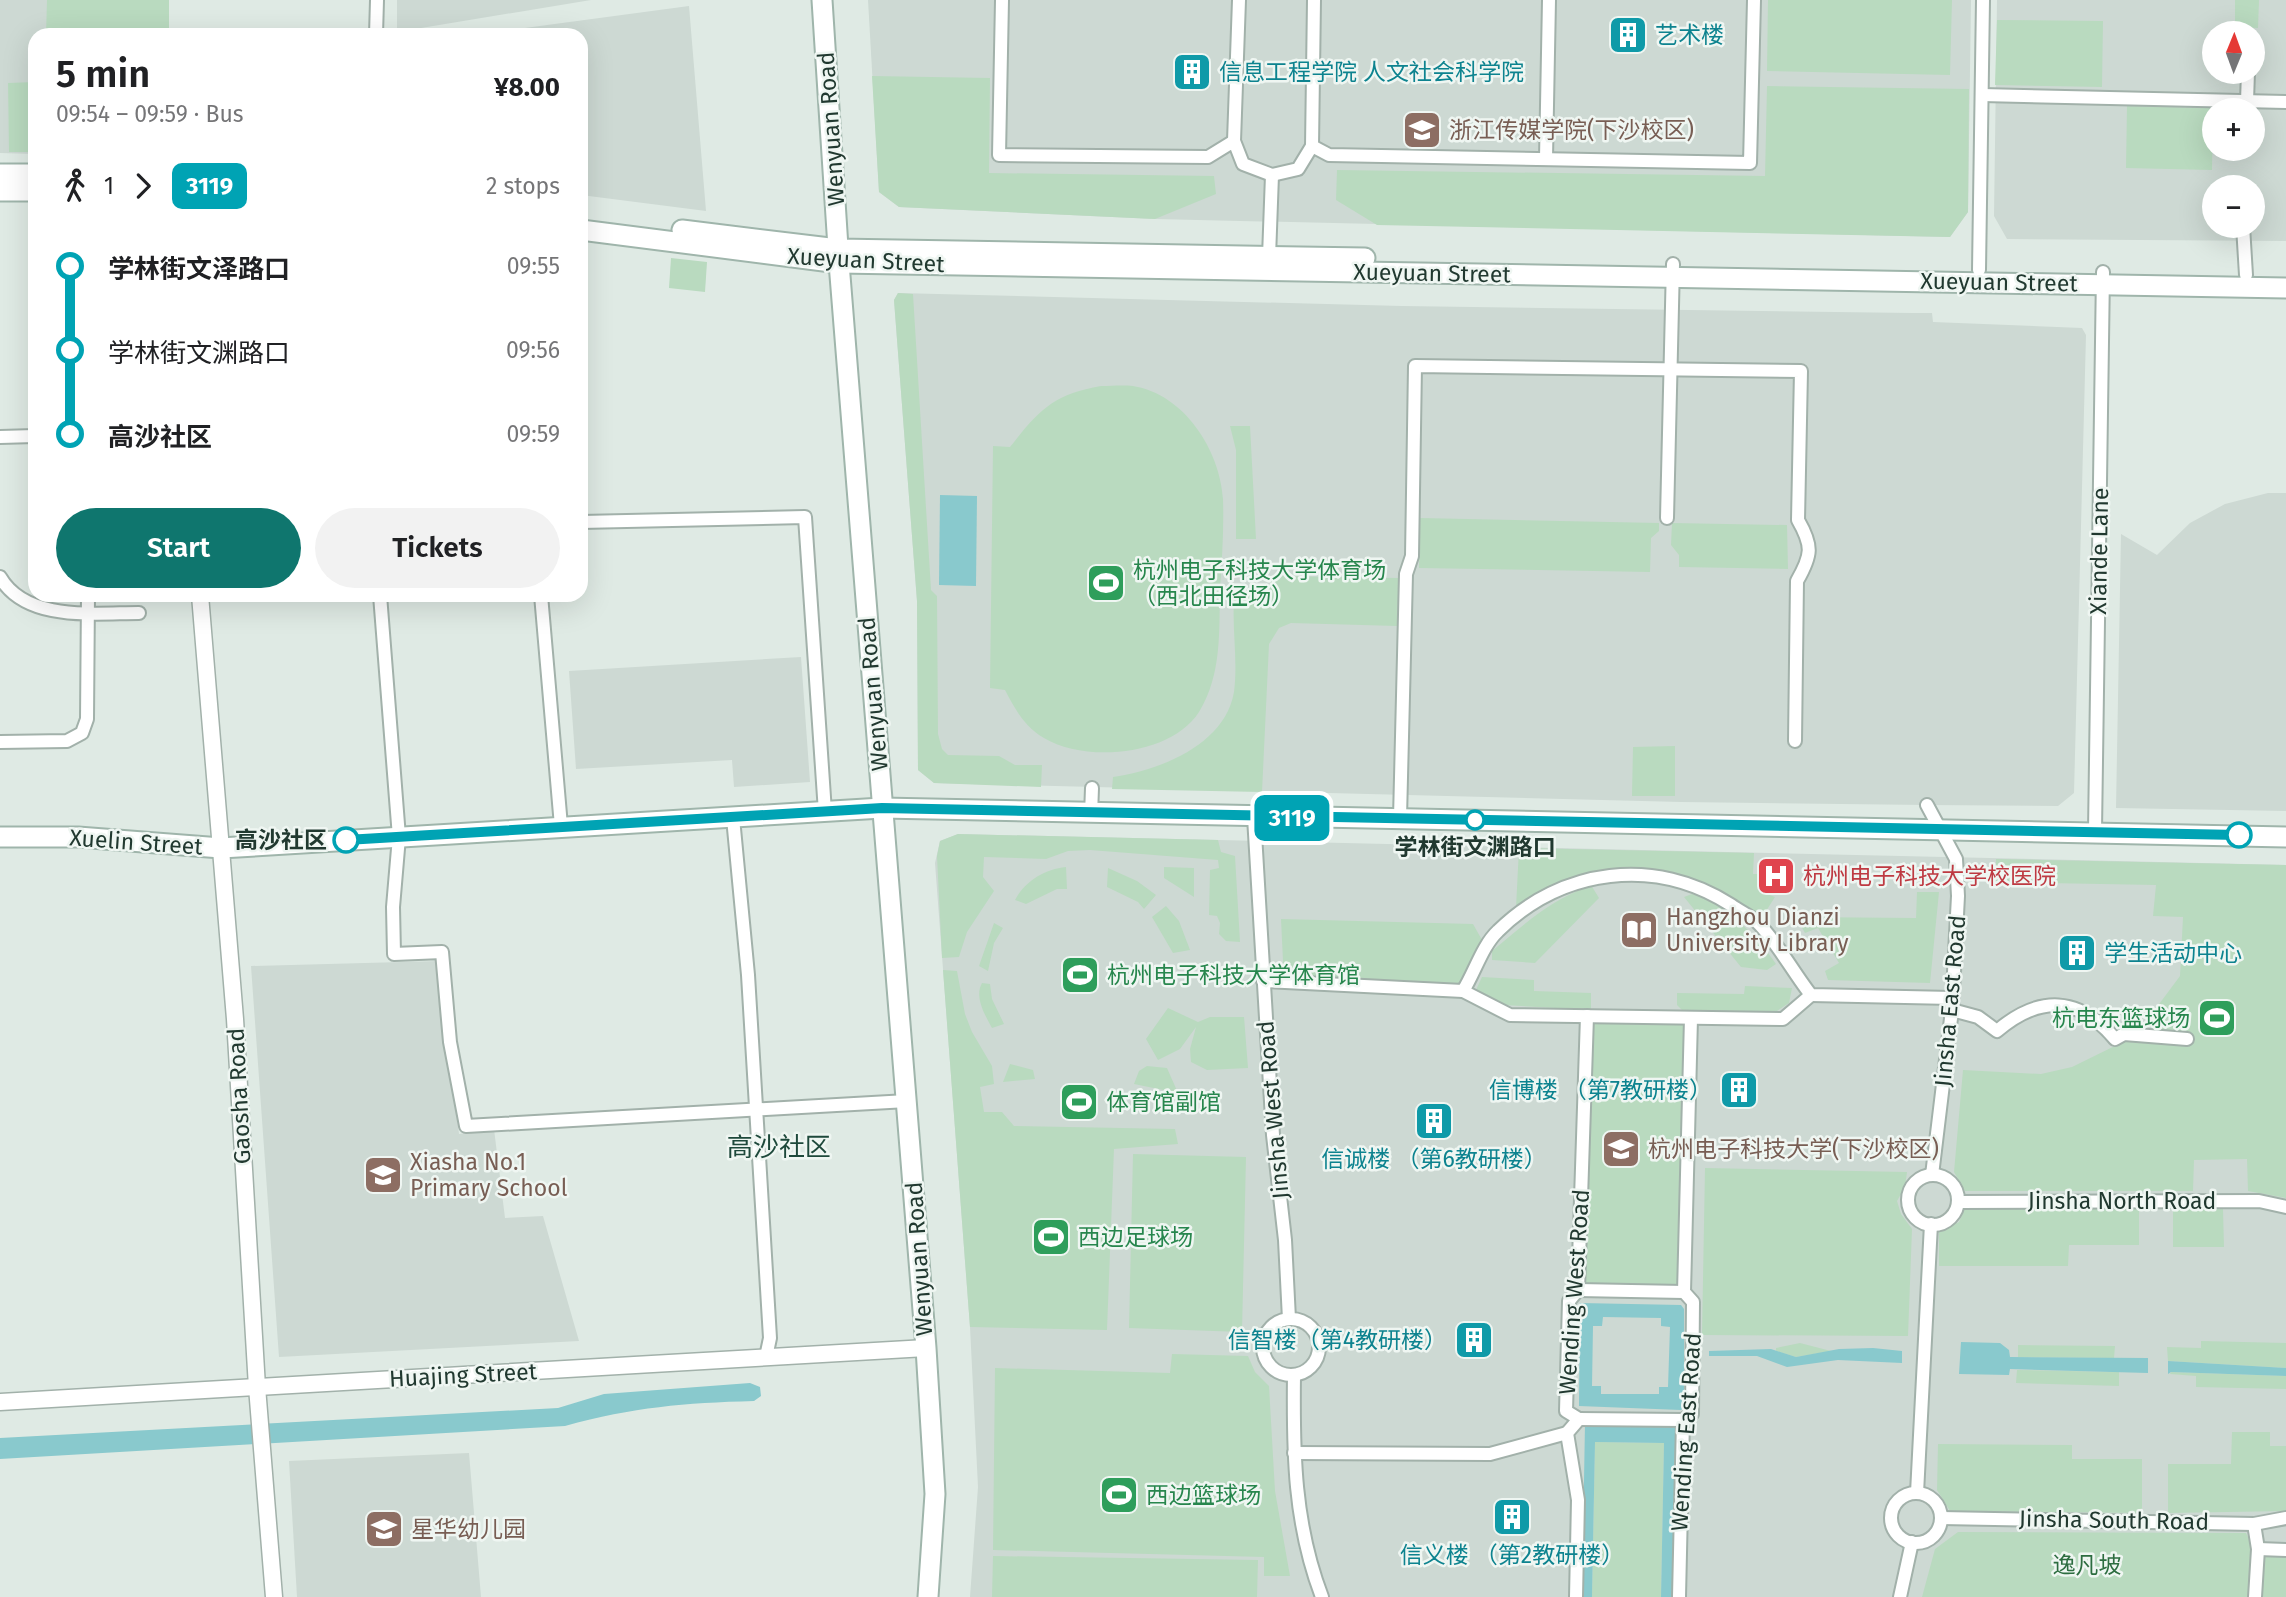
<!DOCTYPE html>
<meta charset="utf-8">
<style>
:root{--surface:#fff;--page:#f2f2f2;--text:#202124;--muted:#757577;--accent:#0f766e}
body{margin:0;font-family:"Fira Sans","Noto Sans SC",sans-serif;background:var(--page);color:var(--text);height:100vh;display:flex;flex-direction:column;font-size:26px;white-space:nowrap}
*{box-sizing:border-box;margin:0}
p{font-size:23px;color:var(--muted)}
.icon{flex:none;width:38px;height:38px;fill:none;stroke:currentColor;stroke-width:2;stroke-linecap:round;stroke-linejoin:round}
.map{position:relative;flex:1;overflow:hidden}
.sheet{position:absolute;left:28px;top:28px;width:560px;height:574px;display:flex;flex-direction:column;background:var(--surface);border-radius:21px;box-shadow:0 7px 28px #0002}
.sheet>*{flex:none}
.badge{padding:0 14px;border-radius:10px;font-size:24px;line-height:46px}
.needle{width:46px;rotate:1deg}
.buttons{position:absolute;left:2202px;top:21px;display:grid;gap:14px}
.buttons a{display:grid;place-items:center;width:63px;height:63px;border-radius:50%;background:var(--surface);box-shadow:0 7px 28px #0002;font-size:35px}
.map>.badge{position:absolute;translate:-50% -50%;box-shadow:0 0 0 4px #fff}
.legs{display:flex;align-items:center;gap:10px;height:77px;padding:0 28px;font-size:23px}
.legs p{margin-inline-start:auto}
.overview{display:flex;align-items:center;justify-content:space-between;height:119px;padding:0 28px}
h1{font-size:38px;font-weight:600;line-height:52px}
.action{display:flex;gap:14px;margin-top:auto;padding:14px 28px}
.action a{flex:1;height:80px;border-radius:42px;background:var(--accent);color:#fff;font-size:28px;font-weight:600;line-height:80px;text-align:center}
.action a+a{background:var(--page);color:var(--text)}
ul{padding:0 28px;list-style:none}
li{display:flex;align-items:center;gap:24px;height:84px;font-size:26px}
li i{display:grid;place-items:center;width:10px;height:100%;margin:0 9px;background:currentColor}
li i::after{content:'';width:18px;height:18px;margin:-9px;border:5px solid;border-radius:50%;background:var(--surface)}
li p{margin-inline-start:auto}
li:first-child i{background:linear-gradient(#0000 50%,currentColor 0)}
li:last-child i{background:linear-gradient(currentColor 50%,#0000 0)}
.map>svg:first-child{display:block}
</style>
<div class="map">
<svg width="2286" height="1597" viewBox="0 0 2286 1597">
<rect width="100%" height="100%" fill="#dfeae4"/>
<!-- built -->
<g fill="#cdd9d3" fill-rule="evenodd">
<path d="M0,0H169V35H35V154L0,153Z"/>
<path d="M397,0H591L397,32Z"/>
<path d="M868,0H1971L1968,212L1950,237L1155,219L899,207L879,192Z"/>
<path d="M1997,0H2286V241L2007,239L1994,216ZM2214,33H2252V72H2214ZM2214,110H2252V149H2214ZM2214,187H2252V226H2214Z"/>
<path d="M689,6L706,211L581,195V35H472Z"/>
<path d="M898,293L1402,306L1912,313H1932L1933,322L2082,328L2086,335L2074,793L2058,806L1927,805L1681,802L934,783L918,770L917,601L894,300Z"/>
<path d="M2268,493H2286V811L2116,808L2121,534L2157,555L2190,523L2225,504Z"/>
<path d="M801,657L810,782L734,787L732,760L576,769L569,671Z"/>
<path d="M958,834L2286,865V1597H970L978,1487L970,1327L935,863L940,841Z"/>
<path d="M439,961L459,1134L494,1129L505,1218L543,1216L579,1341L279,1357L251,966Z"/>
<path d="M469,1453L481,1597H297L289,1461Z"/>
</g>
<!-- green -->
<g fill="#b9dabf">
<path d="M47,0H169V35H46Z"/>
<path d="M1768,0H1952L1950,75L1767,71Z"/>
<path d="M2235,0H2259L2258,28L2235,27Z"/>
<path d="M1997,20L2103,21L2102,87L1995,85Z"/>
<path d="M872,76L990,78L989,173L1214,176L1216,194L1155,219L899,207L879,192Z"/>
<path d="M35,82V152H9L8,83Z"/>
<path d="M1767,86L1969,89L1968,212L1950,237L1377,225L1336,200L1337,170L1765,176Z"/>
<path d="M2127,106L2213,108L2212,170L2126,168Z"/>
<path d="M671,258L707,262L705,292L669,288Z"/>
<path d="M898,293L913,294L931,590L937,596L938,734L942,749L948,755L999,756L1015,765H1042L1041,787L934,783L918,770L917,601L894,300Z"/>
<path d="M1101,386C1111,386 1123,385 1133,386C1184,394 1220,450 1223,499C1224,528 1222,559 1220,589C1219,631 1222,675 1199,712C1171,756 1085,763 1044,738C1024,726 1015,709 1005,690L990,688L993,446L1010,447C1039,410 1054,394 1101,386Z"/>
<path d="M1230,426H1250L1256,539H1236V450Z"/>
<path d="M1420,518L1659,523V531L1651,538L1650,572L1419,568Z"/>
<path d="M1672,523L1787,525L1788,569L1679,567V555L1671,545Z"/>
<path d="M1272,576L1399,578L1397,626L1291,623L1279,628L1269,644L1262,792L1112,789L1113,777C1160,770 1225,745 1234,692C1238,662 1232,630 1234,599L1245,593L1258,598L1271,584Z"/>
<path d="M1675,746V796H1632L1633,747Z"/>
<path d="M958,834L1218,840L1221,852L1235,856L1240,942L1226,941L1219,934L1220,923L1217,916L1209,915L1210,870L1219,868L1218,860L1090,850L1068,851L1046,859L984,857L983,877L994,891L967,932L959,957L942,958L937,856L940,841Z"/>
<path d="M1519,848L1754,853L1753,874H1762V892L1775,897L1761,919C1685,857 1597,854 1516,908Z"/>
<path d="M1996,859L2286,865V1198L2248,1191L2247,1159L2194,1160L2193,1191H1965L1954,1172L1963,1070L2041,1074L2072,1067L2129,1039L2187,1045V1033L2155,1030L2145,1023L2180,976L2183,917L2153,916L2156,885L1996,882Z"/>
<path d="M1066,867L1067,889H1057L1026,904L1015,900C1025,881 1045,869 1066,867Z"/>
<path d="M1164,867L1194,868V897L1164,878Z"/>
<path d="M1108,868L1137,881L1156,895L1144,909L1138,902L1107,887Z"/>
<path d="M1591,885L1599,898L1535,963L1492,960V951C1527,922 1548,902 1591,885Z"/>
<path d="M1917,892H1939L1930,983L1828,980L1825,971L1839,963L1818,928L1805,933L1796,917L1916,918Z"/>
<path d="M1692,894C1726,904 1756,935 1776,964L1767,970L1741,967L1684,897Z"/>
<path d="M1166,906L1179,921L1190,950L1173,953L1152,917Z"/>
<path d="M1281,919L1473,924L1486,947L1463,991L1284,982Z"/>
<path d="M994,923L1003,928L994,943L988,971L979,966Z"/>
<path d="M943,970L957,971L965,1014L972,1032L992,1066L994,1084L980,1087L984,1112H1002L1014,1126L1175,1129L1178,1144L1114,1149L1107,1330L970,1327Z"/>
<path d="M1482,977L1534,980V991L1591,993V1010L1504,1005L1475,992Z"/>
<path d="M982,983L990,984L992,999L1004,1024L992,1028C985,1015 974,997 982,983Z"/>
<path d="M1745,986L1792,988L1789,1003L1774,1013L1682,1010L1677,1005V993L1744,994Z"/>
<path d="M1168,1008L1198,1022L1210,1017H1244L1248,1068L1207,1070L1191,1062L1190,1049L1196,1027L1180,1049L1158,1060L1146,1039Z"/>
<path d="M1587,1016L1691,1018L1684,1292L1578,1290Z"/>
<path d="M1010,1064L1033,1070L1035,1079L1003,1082Z"/>
<path d="M1147,1066L1167,1068L1178,1093L1134,1084L1139,1071Z"/>
<path d="M1133,1154L1246,1157L1242,1332L1129,1328Z"/>
<path d="M1705,1168L1907,1172L1905,1187L1897,1201L1901,1214L1912,1229L1908,1336L1702,1335Z"/>
<path d="M1965,1208H2139V1245H2069L2068,1266H1939V1232L1959,1222Z"/>
<path d="M2173,1209H2223L2224,1247H2173Z"/>
<path d="M2201,1341L2286,1343V1368L2168,1361L2167,1347L2201,1348Z"/>
<path d="M1800,1343L1831,1351L1796,1357L1776,1351V1348Z"/>
<path d="M2018,1345L2115,1346L2114,1358L2018,1357Z"/>
<path d="M1172,1354L1248,1356L1255,1372L1269,1386L1275,1491L1290,1576H1264V1557L993,1550L995,1368L1170,1373Z"/>
<path d="M2017,1370L2119,1372V1386L2016,1383Z"/>
<path d="M2171,1372L2286,1376V1389L2196,1387V1376L2170,1374Z"/>
<path d="M2232,1432H2270V1446H2286V1511L2168,1513V1464H2231Z"/>
<path d="M1595,1442L1664,1443L1661,1597H1592Z"/>
<path d="M1938,1444L2072,1445V1459H2142V1513L1950,1511L1937,1490Z"/>
<path d="M1958,1532L2246,1533L2253,1547L2251,1597H1922L1935,1549Z"/>
<path d="M993,1556L1258,1560L1257,1597H992Z"/>
<path d="M2263,1556H2286V1597H2261Z"/>
</g>
<!-- water -->
<g fill="#89c9cd" fill-rule="evenodd">
<path d="M940,495L977,496L976,586L939,585Z"/>
<path d="M1580,1303L1681,1305L1684,1309V1407L1681,1410L1579,1406ZM1603,1317L1661,1318V1326L1670,1327L1668,1387H1659V1394H1601V1386H1592L1593,1326H1602Z"/>
<path d="M1961,1342L2000,1343L2009,1350L2010,1357L2148,1358V1373L2010,1369L2009,1375L1959,1374Z"/>
<path d="M1873,1348L1902,1351V1363L1838,1360L1787,1367L1757,1356H1709V1351L1771,1349L1796,1357L1839,1349Z"/>
<path d="M2168,1361L2286,1368V1376L2171,1372L2168,1374Z"/>
<path d="M750,1383L760,1387L761,1396L754,1401C684,1403 634,1407 565,1426L0,1459V1438L558,1408L604,1394Z"/>
<path d="M1585,1423L1676,1425L1673,1597H1661L1664,1443L1595,1442L1592,1597H1582Z"/>
</g>
<g fill="none" stroke-linecap="round" stroke-linejoin="round">
<defs>
<g id="minor">
<path d="M1002,0L999,155L1208,157L1234,141"/>
<path d="M1239,0L1234,141L1243,164L1272,175L1298,169L1312,146L1314,0"/>
<path d="M376,35L377,0"/>
<path d="M1982,95L2286,102"/>
<path d="M2247,101L2248,72"/>
<path d="M1312,146L1329,155L1750,163L1754,0"/>
<path d="M1546,158L1549,0"/>
<path d="M2243,226L2246,275"/>
<path d="M1269,257L1272,175"/>
<path d="M1979,270L1983,0"/>
<path d="M0,437L35,436"/>
<path d="M1667,518L1673,264"/>
<path d="M581,522L805,517L825,812"/>
<path d="M0,577C26,622 95,613 139,613"/>
<path d="M380,595L399,837L393,907L394,954L442,952L450,1042L466,1126L907,1101"/>
<path d="M541,595L561,826"/>
<path d="M0,742L67,741L82,733L87,719L88,595"/>
<path d="M1927,805L1956,859L1958,896L1952,1010L1932,1175"/>
<path d="M1091,815L1092,788"/>
<path d="M1254,817L1273,1135L1285,1240L1289,1319"/>
<path d="M733,818L748,975L770,1338L766,1357"/>
<path d="M1400,818L1406,574L1412,556L1415,366L1801,371L1798,520C1813,546 1812,555 1797,581L1795,741"/>
<path d="M2095,831L2103,272"/>
<path d="M1263,981L1463,991C1475,972 1482,946 1498,931C1562,868 1655,856 1731,905C1739,911 1750,916 1757,922C1775,939 1795,975 1811,995L1952,998"/>
<path d="M1463,991L1510,1015L1783,1019L1811,995"/>
<path d="M1952,1010L1978,1017L1997,1031C2039,995 2079,996 2115,1039L2124,1034L2187,1039"/>
<circle cx="1933" cy="1200" r="25"/>
<path d="M1958,1202L2259,1201L2286,1207"/>
<path d="M1578,1290L1684,1292"/>
<circle cx="1291" cy="1347" r="28"/>
<path d="M1294,1375C1293,1453 1294,1524 1322,1597"/>
<path d="M1579,1419L1683,1420"/>
<path d="M1294,1453L1490,1454L1567,1433"/>
<path d="M1917,1493L1931,1224"/>
<circle cx="1916" cy="1518" r="25"/>
<path d="M1941,1518L2254,1524L2286,1518"/>
<path d="M2254,1524L2258,1549L2255,1597"/>
<path d="M2258,1549L2286,1550"/>
<path d="M1576,1597L1578,1500L1567,1433L1579,1419L1566,1411L1569,1301L1578,1290L1587,1016"/>
<path d="M1679,1597L1683,1420L1692,1414L1693,1302L1684,1292L1691,1018"/>
<path d="M1900,1597L1912,1542"/>
</g>
<g id="tertiary">
<path d="M200,595L235,1019L257,1387L274,1597"/>
<path d="M0,1402L926,1348"/>
</g>
<g id="secondary">
<path d="M822,0L839,263L926,1348L935,1494L928,1597"/>
<path d="M0,174H35"/>
<path d="M0,191H35"/>
<path d="M581,230L839,263L2286,288"/>
<path d="M682,230L838,249L1365,258"/>
<path d="M0,837H78L221,848L882,808L2286,837"/>
</g>
</defs>
<!-- minor casing -->
<use href="#minor" stroke="#a2b1aa" stroke-width="16"/>
<!-- tertiary casing -->
<use href="#tertiary" stroke="#a2b1aa" stroke-width="19"/>
<!-- secondary casing -->
<use href="#secondary" stroke="#9fb5ab" stroke-width="23"/>
<!-- minor -->
<use href="#minor" stroke="#fff" stroke-width="12"/>
<!-- tertiary -->
<use href="#tertiary" stroke="#fff" stroke-width="16"/>
<!-- secondary -->
<use href="#secondary" stroke="#fff" stroke-width="19"/>
</g>
<g fill="none" stroke-linecap="round" stroke-linejoin="round">
<defs>
<path id="line-1" d="M346,840L882,808L2239,835"/>
</defs>
<!-- line-1 casing -->
<use href="#line-1" stroke="#fff" stroke-width="16"/>
<!-- line-1 -->
<use href="#line-1" stroke="#00a3b4" stroke-width="10"/>
</g>
<!-- icons -->
<defs>
<symbol id="building-square" viewBox="-11 -11 22 22"><rect x="-9" y="-9" width="18" height="18" rx="4" fill="#0f9aa8" stroke="#eff6f2"/><path d="M-4-6H4V6H1V3H-1V6H-4ZM-2.5-4.3h1.7v1.8h-1.7ZM.8-4.3h1.7v1.8H.8ZM-2.5-1h1.7V.8h-1.7ZM.8-1h1.7V.8H.8Z" fill="#fff"/></symbol>
<symbol id="university-square" viewBox="-11 -11 22 22"><rect x="-9" y="-9" width="18" height="18" rx="4" fill="#8d6e63" stroke="#eff6f2"/><path d="M0-5L7-2L0 1L-7-2ZM-4 1L0 2.5L4 1V4Q0 6-4 4Z" fill="#fff"/></symbol>
<symbol id="stadium-square" viewBox="-11 -11 22 22"><rect x="-9" y="-9" width="18" height="18" rx="4" fill="#2e9e5b" stroke="#eff6f2"/><path d="M0-5a6.5 5 0 1 0 0 10a6.5 5 0 1 0 0-10ZM-3.5-1.8h7v3.6h-7Z" fill="#fff"/></symbol>
<symbol id="hospital-square" viewBox="-11 -11 22 22"><rect x="-9" y="-9" width="18" height="18" rx="4" fill="#e0444e" stroke="#eff6f2"/><path d="M-5-5h3v3.5h4V-5h3V5h-3V1.5h-4V5h-3Z" fill="#fff"/></symbol>
<symbol id="library-square" viewBox="-11 -11 22 22"><rect x="-9" y="-9" width="18" height="18" rx="4" fill="#8d6e63" stroke="#eff6f2"/><path d="M-6-4Q-3-5.5-.7-3.5V5Q-3 3-6 4ZM6-4Q3-5.5 .7-3.5V5Q3 3 6 4Z" fill="#fff"/></symbol>
<symbol id="school-square" viewBox="-11 -11 22 22"><rect x="-9" y="-9" width="18" height="18" rx="4" fill="#8d6e63" stroke="#eff6f2"/><path d="M0-5L7-2L0 1L-7-2ZM-4 1L0 2.5L4 1V4Q0 6-4 4Z" fill="#fff"/></symbol>
</defs>
<g fill-rule="evenodd">
<use href="#building-square" x="1606" y="13" width="44" height="44"/>
<use href="#building-square" x="1170" y="50" width="44" height="44"/>
<use href="#university-square" x="1400" y="108" width="44" height="44"/>
<use href="#stadium-square" x="1084" y="561" width="44" height="44"/>
<use href="#hospital-square" x="1754" y="854" width="44" height="44"/>
<use href="#library-square" x="1617" y="908" width="44" height="44"/>
<use href="#building-square" x="2055" y="931" width="44" height="44"/>
<use href="#stadium-square" x="1058" y="953" width="44" height="44"/>
<use href="#stadium-square" x="2195" y="996" width="44" height="44"/>
<use href="#building-square" x="1717" y="1068" width="44" height="44"/>
<use href="#stadium-square" x="1057" y="1080" width="44" height="44"/>
<use href="#building-square" x="1412" y="1099" width="44" height="44"/>
<use href="#university-square" x="1599" y="1127" width="44" height="44"/>
<use href="#school-square" x="361" y="1153" width="44" height="44"/>
<use href="#stadium-square" x="1029" y="1215" width="44" height="44"/>
<use href="#building-square" x="1452" y="1318" width="44" height="44"/>
<use href="#stadium-square" x="1097" y="1473" width="44" height="44"/>
<use href="#building-square" x="1490" y="1495" width="44" height="44"/>
<use href="#school-square" x="362" y="1507" width="44" height="44"/>
</g>
<!-- markers -->
<g fill="#fff" stroke="#00a3b4" stroke-width="3.5">
<circle cx="1475" cy="820" r="9"/>
<circle cx="2239" cy="835" r="12"/>
<circle cx="346" cy="840" r="12"/>
</g>
<g text-anchor="middle" stroke-width="5" stroke-linejoin="round" paint-order="stroke">
<!-- culture labels -->
<g font-size="23" fill="#0d838f" stroke="#eff6f2" text-anchor="start">
<text x="1655" y="43">艺术楼</text>
<text x="1219" y="80">信息工程学院 人文社会科学院</text>
<text x="2104" y="961">学生活动中心</text>
<text x="1712" y="1098" text-anchor="end">信博楼 （第7教研楼）</text>
<text x="1434" y="1167" text-anchor="middle">信诚楼 （第6教研楼）</text>
<text x="1447" y="1348" text-anchor="end">信智楼（第4教研楼）</text>
<text x="1512" y="1563" text-anchor="middle">信义楼 （第2教研楼）</text>
</g>
<!-- street labels -->
<g font-size="23" fill="#213930" stroke="#eff6f2">
<text transform="translate(831 129) rotate(-94)" y="8">Wenyuan Road</text>
<text transform="translate(866 260) rotate(3)" y="8">Xueyuan Street</text>
<text transform="translate(1432 273) rotate(1)" y="8">Xueyuan Street</text>
<text transform="translate(1999 282) rotate(1)" y="8">Xueyuan Street</text>
<text transform="translate(2099 551) rotate(-89)" y="8">Xiande Lane</text>
<text transform="translate(873 694) rotate(-95)" y="8">Wenyuan Road</text>
<text transform="translate(136 842) rotate(4)" y="8">Xuelin Street</text>
<text transform="translate(1950 1001) rotate(-85)" y="8">Jinsha East Road</text>
<text transform="translate(239 1096) rotate(-93)" y="8">Gaosha Road</text>
<text transform="translate(1273 1110) rotate(-95)" y="8">Jinsha West Road</text>
<text x="2122" y="1209">Jinsha North Road</text>
<text transform="translate(919 1259) rotate(-94)" y="8">Wenyuan Road</text>
<text transform="translate(1574 1292) rotate(-86)" y="8">Wending West Road</text>
<text transform="translate(463 1375) rotate(-3)" y="8">Huajing Street</text>
<text transform="translate(1686 1432) rotate(-86)" y="8">Wending East Road</text>
<text transform="translate(2114 1520) rotate(1)" y="8">Jinsha South Road</text>
</g>
<!-- education labels -->
<g font-size="23" fill="#785e54" stroke="#eff6f2" text-anchor="start">
<text x="1449" y="138">浙江传媒学院(下沙校区)</text>
<text x="1666" y="925">Hangzhou Dianzi<tspan x="1666" dy="26">University Library</tspan></text>
<text x="1648" y="1157">杭州电子科技大学(下沙校区)</text>
<text x="410" y="1170">Xiasha No.1<tspan x="410" dy="26">Primary School</tspan></text>
<text x="411" y="1537">星华幼儿园</text>
</g>
<!-- leisure labels -->
<g font-size="23" fill="#27864d" stroke="#eff6f2" text-anchor="start">
<text x="1133" y="578">杭州电子科技大学体育场<tspan x="1133" dy="26">（西北田径场）</tspan></text>
<text x="1107" y="983">杭州电子科技大学体育馆</text>
<text x="2190" y="1026" text-anchor="end">杭电东篮球场</text>
<text x="1106" y="1110">体育馆副馆</text>
<text x="1078" y="1245">西边足球场</text>
<text x="1146" y="1503">西边篮球场</text>
</g>
<!-- stop labels -->
<g font-size="23" font-weight="bold" fill="#213930" stroke="#eff6f2" text-anchor="end">
<text x="327" y="848">高沙社区</text>
<text x="1475" y="855" text-anchor="middle">学林街文渊路口</text>
</g>
<!-- health labels -->
<g font-size="23" fill="#be3a42" stroke="#eff6f2" text-anchor="start">
<text x="1803" y="884">杭州电子科技大学校医院</text>
</g>
<!-- park labels -->
<g font-size="23" fill="#2d6d40" stroke="#eff6f2">
<text x="2087" y="1573">逸凡坡</text>
</g>
<!-- quarter labels -->
<g font-size="26" fill="#1e493b" stroke="#eff6f2">
<text x="779" y="1156">高沙社区</text>
</g>
</g>
</svg>
<div class="buttons">
<a><svg class="needle" viewBox="-14 -14 28 28"><path d="M0-13l5 13h-10z" fill="#e53935"/><path d="M0 13l5-13h-10z" fill="#757577"/></svg></a>
<a>+</a>
<a>−</a>
</div>
<b class="badge" style="left:1292px;top:818px;background:#00a3b4;color:#fff">3119</b>
<section class="sheet">
<div class="overview"><div><h1>5 min</h1><p>09:54 – 09:59 · Bus</p></div><b>¥8.00</b></div>
<div class="legs"><svg class="icon" aria-label="walk" viewBox="0 0 24 24"><circle cx="13" cy="4" r="2"/><path d="M13 8l-2 6 4 7M11 14l-3 7M7 12l3-4h3l4 4"/></svg>1<svg class="icon" aria-label="forward" viewBox="0 0 24 24"><path d="M9 5l7 7-7 7"/></svg><b class="badge" style="background:#00a3b4;color:#fff">3119</b><p>2 stops</p></div>
<ul>
<li><i style="color:#00a3b4"></i><b>学林街文泽路口</b><p>09:55</p></li>
<li><i style="color:#00a3b4"></i><span>学林街文渊路口</span><p>09:56</p></li>
<li><i style="color:#00a3b4"></i><b>高沙社区</b><p>09:59</p></li>
</ul>
<div class="action"><a>Start</a><a>Tickets</a></div>
</section>
</div>
